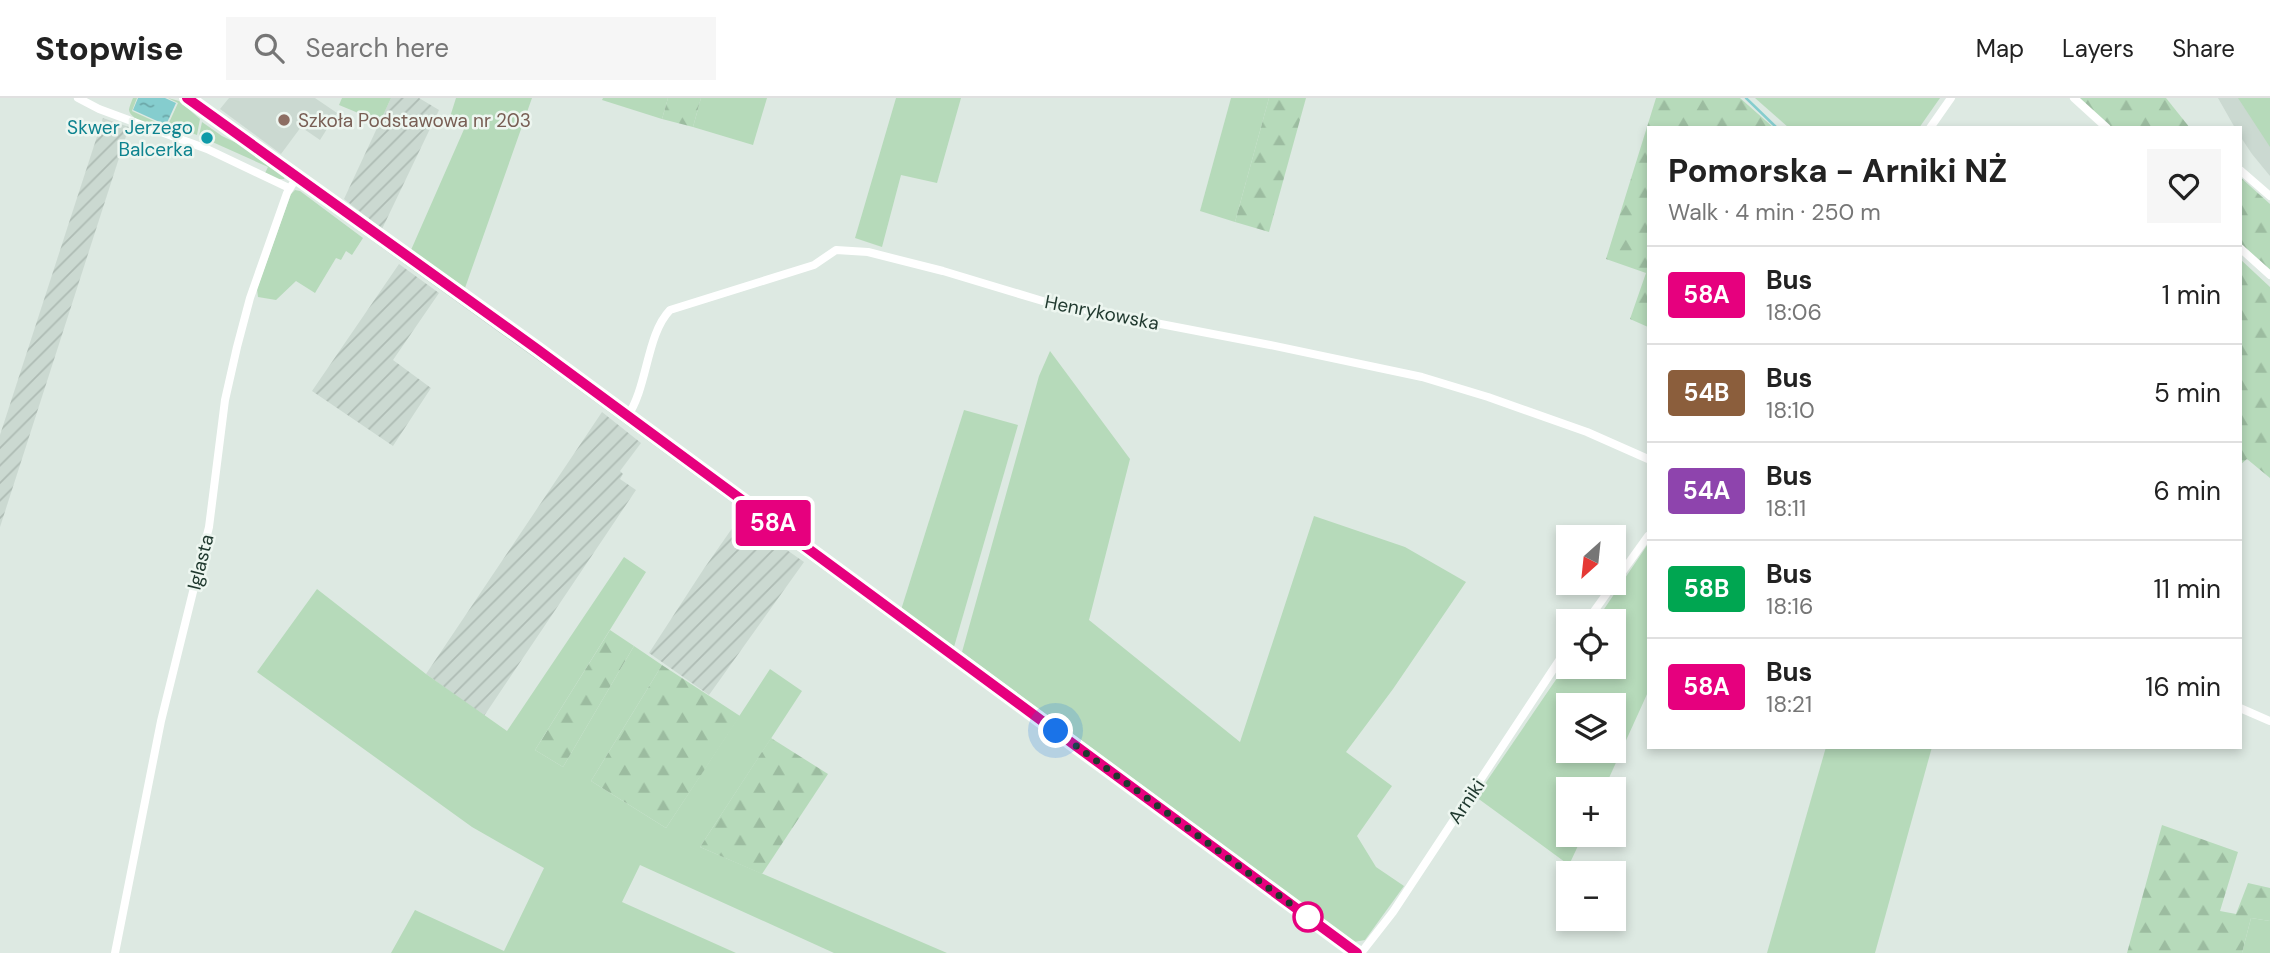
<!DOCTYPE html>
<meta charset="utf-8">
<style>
:root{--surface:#fff;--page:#f6f6f6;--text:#222;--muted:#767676;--line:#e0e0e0}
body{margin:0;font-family:"DM Sans",sans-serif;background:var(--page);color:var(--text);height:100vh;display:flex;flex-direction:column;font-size:26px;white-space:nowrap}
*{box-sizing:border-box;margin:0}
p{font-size:23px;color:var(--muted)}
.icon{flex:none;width:38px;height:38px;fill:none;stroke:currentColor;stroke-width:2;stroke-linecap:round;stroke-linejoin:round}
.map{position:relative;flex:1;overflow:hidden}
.panel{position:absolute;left:1647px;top:28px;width:595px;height:623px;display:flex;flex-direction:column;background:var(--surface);border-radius:0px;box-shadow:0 4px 10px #0003}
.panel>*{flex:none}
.badge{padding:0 14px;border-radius:5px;font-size:24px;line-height:46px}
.needle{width:46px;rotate:207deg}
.fabs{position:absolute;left:1556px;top:427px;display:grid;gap:14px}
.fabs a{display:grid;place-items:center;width:70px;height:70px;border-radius:0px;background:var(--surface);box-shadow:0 4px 10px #0003;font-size:35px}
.you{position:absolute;width:35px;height:35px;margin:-18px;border:5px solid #fff;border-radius:50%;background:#1a73e8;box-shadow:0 0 0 10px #1a73e833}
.map>.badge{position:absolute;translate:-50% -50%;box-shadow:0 0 0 4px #fff}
.round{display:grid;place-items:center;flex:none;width:74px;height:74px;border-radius:0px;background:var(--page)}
.headline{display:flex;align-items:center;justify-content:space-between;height:119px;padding:0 21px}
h1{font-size:33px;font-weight:700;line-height:52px}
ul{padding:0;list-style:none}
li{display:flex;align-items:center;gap:21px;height:98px;padding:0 21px;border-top:2px solid var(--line)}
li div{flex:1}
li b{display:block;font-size:26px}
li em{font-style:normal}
li .badge{min-width:77px;font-weight:700;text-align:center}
header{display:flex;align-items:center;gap:42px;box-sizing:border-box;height:98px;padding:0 35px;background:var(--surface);border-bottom:2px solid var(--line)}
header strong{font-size:33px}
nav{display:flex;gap:38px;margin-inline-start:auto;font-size:24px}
.search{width:490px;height:63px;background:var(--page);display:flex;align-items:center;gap:18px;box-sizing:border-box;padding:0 24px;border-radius:0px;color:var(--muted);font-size:26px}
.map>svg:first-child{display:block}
</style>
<header>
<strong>Stopwise</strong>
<div class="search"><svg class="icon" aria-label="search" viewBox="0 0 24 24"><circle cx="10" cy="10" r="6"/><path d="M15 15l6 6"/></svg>Search here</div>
<nav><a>Map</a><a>Layers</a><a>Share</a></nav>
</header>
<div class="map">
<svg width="2270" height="855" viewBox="0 0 2270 855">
<defs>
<pattern id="industrial-furrows" width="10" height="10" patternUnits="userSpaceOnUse" patternTransform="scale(1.75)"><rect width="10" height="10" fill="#cbd9d1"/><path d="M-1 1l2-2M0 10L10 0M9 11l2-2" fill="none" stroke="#aebbb4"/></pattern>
<pattern id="forest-firs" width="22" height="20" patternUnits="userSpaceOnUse" patternTransform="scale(1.75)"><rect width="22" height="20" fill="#b6daba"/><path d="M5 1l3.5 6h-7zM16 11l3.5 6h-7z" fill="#9cbca0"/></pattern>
<pattern id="water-ripples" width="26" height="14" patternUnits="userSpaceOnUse" patternTransform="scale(1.75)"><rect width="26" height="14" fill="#85cdce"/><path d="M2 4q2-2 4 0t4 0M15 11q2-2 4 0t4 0" fill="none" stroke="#6ca7a8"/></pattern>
</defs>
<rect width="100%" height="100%" fill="#dde9e2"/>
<!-- built -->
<g fill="#cbd9d1">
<path d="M229,0H315L337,15L320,42L301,29L281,56L220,11Z"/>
<path d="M2218,0H2270V78L2252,56L2240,38V30H2235Z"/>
</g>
<!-- industrial -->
<g fill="url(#industrial-furrows)">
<path d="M391,0H419L439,12L382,131L344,101Z"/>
<path d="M103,20L129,29L0,429V337Z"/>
<path d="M399,166L439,195L393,262L431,290L393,348L312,293Z"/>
<path d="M602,314L641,345L620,373L623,376L620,381L636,392L484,618L426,576Z"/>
<path d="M740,419L804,464L709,597L649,555L703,472Z"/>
</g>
<!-- grass -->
<g fill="#b6daba" fill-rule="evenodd">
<path d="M133,0H137L132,13L167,29L178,5L168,0L179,3L200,21L197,37L173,28L171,34C161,31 130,23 129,12C129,10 132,2 133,0Z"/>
<path d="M342,0H391L380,24L339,7Z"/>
<path d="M456,0H532L465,190L411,152L465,29L450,19Z"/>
<path d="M603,0H668L662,21L602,2Z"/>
<path d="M701,0H767L753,47L693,29Z"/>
<path d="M896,0H961L937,85L901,77L882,149L855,140Z"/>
<path d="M1231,0H1269L1235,124L1200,113Z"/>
<path d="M1755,0H1940L1919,30H1789Z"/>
<path d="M2238,0H2270V49Z"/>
<path d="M202,24L222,38L245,49L285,79L284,81H277L265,75L268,69L199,38Z"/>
<path d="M295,92L300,93L363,140L352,157L346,153L341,162L336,160L315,195L296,183L276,202L258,199L257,191L291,96Z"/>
<path d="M1050,253L1130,361L1089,522L1240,644L1314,418L1405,449L1466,484L1393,591L1346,654L1392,688L1357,738L1376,769L1404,788L1365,842L1354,844L962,554L1039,278Z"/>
<path d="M964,312L1018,327L954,549L901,512Z"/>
<path d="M1648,446V594L1604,691H1568V737H1583L1569,767L1476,699L1568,564V569H1614V523H1596ZM1568,607H1614V653H1568Z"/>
<path d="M624,459L646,474L535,652L563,669L634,548L662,567L591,683L666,730L770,571L802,593L700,749L947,855H834L640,767L622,804L736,855H391L415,812L504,853L544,770L472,729L257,574L317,491L426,576L507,633Z"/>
<path d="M1826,649H1932L1875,855H1767Z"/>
<path d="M2251,820L2270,823V855H2242Z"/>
</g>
<!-- forest -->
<g fill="url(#forest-firs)">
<path d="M668,0H701L693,29L662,21Z"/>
<path d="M1269,0H1306L1269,134L1235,124Z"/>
<path d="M1656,0H1740L1774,30H1648V229L1630,221L1646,175L1606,161Z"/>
<path d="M2074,0H2166L2190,30H2107Z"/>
<path d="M2240,79L2270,106V177L2240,150Z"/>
<path d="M2240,161L2270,189V380L2247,361L2240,367Z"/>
<path d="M610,532L634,548L563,669L535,652Z"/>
<path d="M662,567L740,618L666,730L591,683Z"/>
<path d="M771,640L828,676L762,776L700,749Z"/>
<path d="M2162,727L2238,754L2220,813L2236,816L2248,785L2270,790V823L2251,820L2242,855H2127Z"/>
</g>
<!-- water -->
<path fill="url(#water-ripples)" d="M138,0H165L176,5L166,27L133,12Z"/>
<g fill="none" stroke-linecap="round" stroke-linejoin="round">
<!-- stream -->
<path stroke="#85cdce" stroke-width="2.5" d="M1746,0L1777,30"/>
<defs>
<path id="secondary" d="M187,0L559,268L1357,855"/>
</defs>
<!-- secondary casing -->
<use href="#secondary" stroke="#b1c8bc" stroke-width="15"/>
<!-- street -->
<g stroke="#fff" stroke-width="8">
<path d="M78,0L99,11L207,51L289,90"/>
<path d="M2074,0L2107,30"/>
<path d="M1930,30L1951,0"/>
<path d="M2240,72L2270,98"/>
<path d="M2240,150L2270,177"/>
<path d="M627,319C648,289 646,237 670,212L814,167L836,152L868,154L943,173L1046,204L1270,247L1422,279L1488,299L1587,334L1648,361"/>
<path d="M1587,523L1648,438"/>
<path d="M2240,610L2270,623"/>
<path d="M115,855L161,623L209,429L225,302L237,249L250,200L287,95L297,79"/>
<path d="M1361,855L1393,814L1568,549"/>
</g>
<!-- secondary -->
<use href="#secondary" stroke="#fff" stroke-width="12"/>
</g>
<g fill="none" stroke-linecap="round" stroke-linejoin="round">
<defs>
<path id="line" d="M187,0L537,251L1357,855"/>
</defs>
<!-- line casing -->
<use href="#line" stroke="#fff" stroke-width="16"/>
<!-- line -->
<use href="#line" stroke="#e6007e" stroke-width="10"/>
<!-- walk -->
<path stroke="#1f382e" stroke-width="7" stroke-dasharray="0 12.6" d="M1056,633L1308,819"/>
</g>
<!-- markers -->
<circle fill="#8d6e63" stroke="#edf6f0" stroke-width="2.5" cx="284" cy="22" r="7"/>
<circle fill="#0f9aa8" stroke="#edf6f0" stroke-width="2.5" cx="207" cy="40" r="7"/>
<circle fill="#fff" stroke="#e6007e" stroke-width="3.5" cx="1308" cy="819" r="14"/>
<g text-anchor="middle" stroke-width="5" stroke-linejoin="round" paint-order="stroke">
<!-- education labels -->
<g font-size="19" fill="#785e54" stroke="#edf6f0" text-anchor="start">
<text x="298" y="29">Szkoła Podstawowa nr 203</text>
</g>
<!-- culture labels -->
<g font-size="19" fill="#0d838f" stroke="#edf6f0" text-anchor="end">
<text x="193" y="36">Skwer Jerzego<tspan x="193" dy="22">Balcerka</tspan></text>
</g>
<!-- street labels -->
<g font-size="19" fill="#1f382e" stroke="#edf6f0">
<text transform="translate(1102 214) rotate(11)" y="7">Henrykowska</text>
<text transform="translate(200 464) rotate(-76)" y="7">Iglasta</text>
<text transform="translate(1466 703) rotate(-56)" y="7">Arniki</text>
</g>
</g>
</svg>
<div class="fabs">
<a><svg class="needle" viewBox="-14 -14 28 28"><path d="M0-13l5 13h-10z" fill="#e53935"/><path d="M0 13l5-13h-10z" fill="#767676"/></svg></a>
<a><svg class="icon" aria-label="locate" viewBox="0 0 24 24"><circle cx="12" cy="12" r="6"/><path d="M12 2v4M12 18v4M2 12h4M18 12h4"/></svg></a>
<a><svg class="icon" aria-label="layers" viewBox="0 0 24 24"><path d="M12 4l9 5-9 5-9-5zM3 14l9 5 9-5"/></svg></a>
<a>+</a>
<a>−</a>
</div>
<div class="you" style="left:1056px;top:633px"></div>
<b class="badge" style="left:773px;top:425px;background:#e6007e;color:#fff">58A</b>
<section class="panel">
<div class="headline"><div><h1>Pomorska - Arniki NŻ</h1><p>Walk · 4 min · 250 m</p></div><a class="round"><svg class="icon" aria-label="heart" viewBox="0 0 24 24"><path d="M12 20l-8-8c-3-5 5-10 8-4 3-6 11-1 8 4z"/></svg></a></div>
<ul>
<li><span class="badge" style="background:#e6007e;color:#fff">58A</span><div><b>Bus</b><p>18:06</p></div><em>1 min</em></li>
<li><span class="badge" style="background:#8b5e3c;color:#fff">54B</span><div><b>Bus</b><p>18:10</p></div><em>5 min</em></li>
<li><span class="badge" style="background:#8e44ad;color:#fff">54A</span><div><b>Bus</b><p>18:11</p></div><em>6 min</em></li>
<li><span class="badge" style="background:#00a651;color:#fff">58B</span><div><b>Bus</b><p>18:16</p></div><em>11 min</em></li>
<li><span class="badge" style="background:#e6007e;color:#fff">58A</span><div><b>Bus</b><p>18:21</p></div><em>16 min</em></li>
</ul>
</section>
</div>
